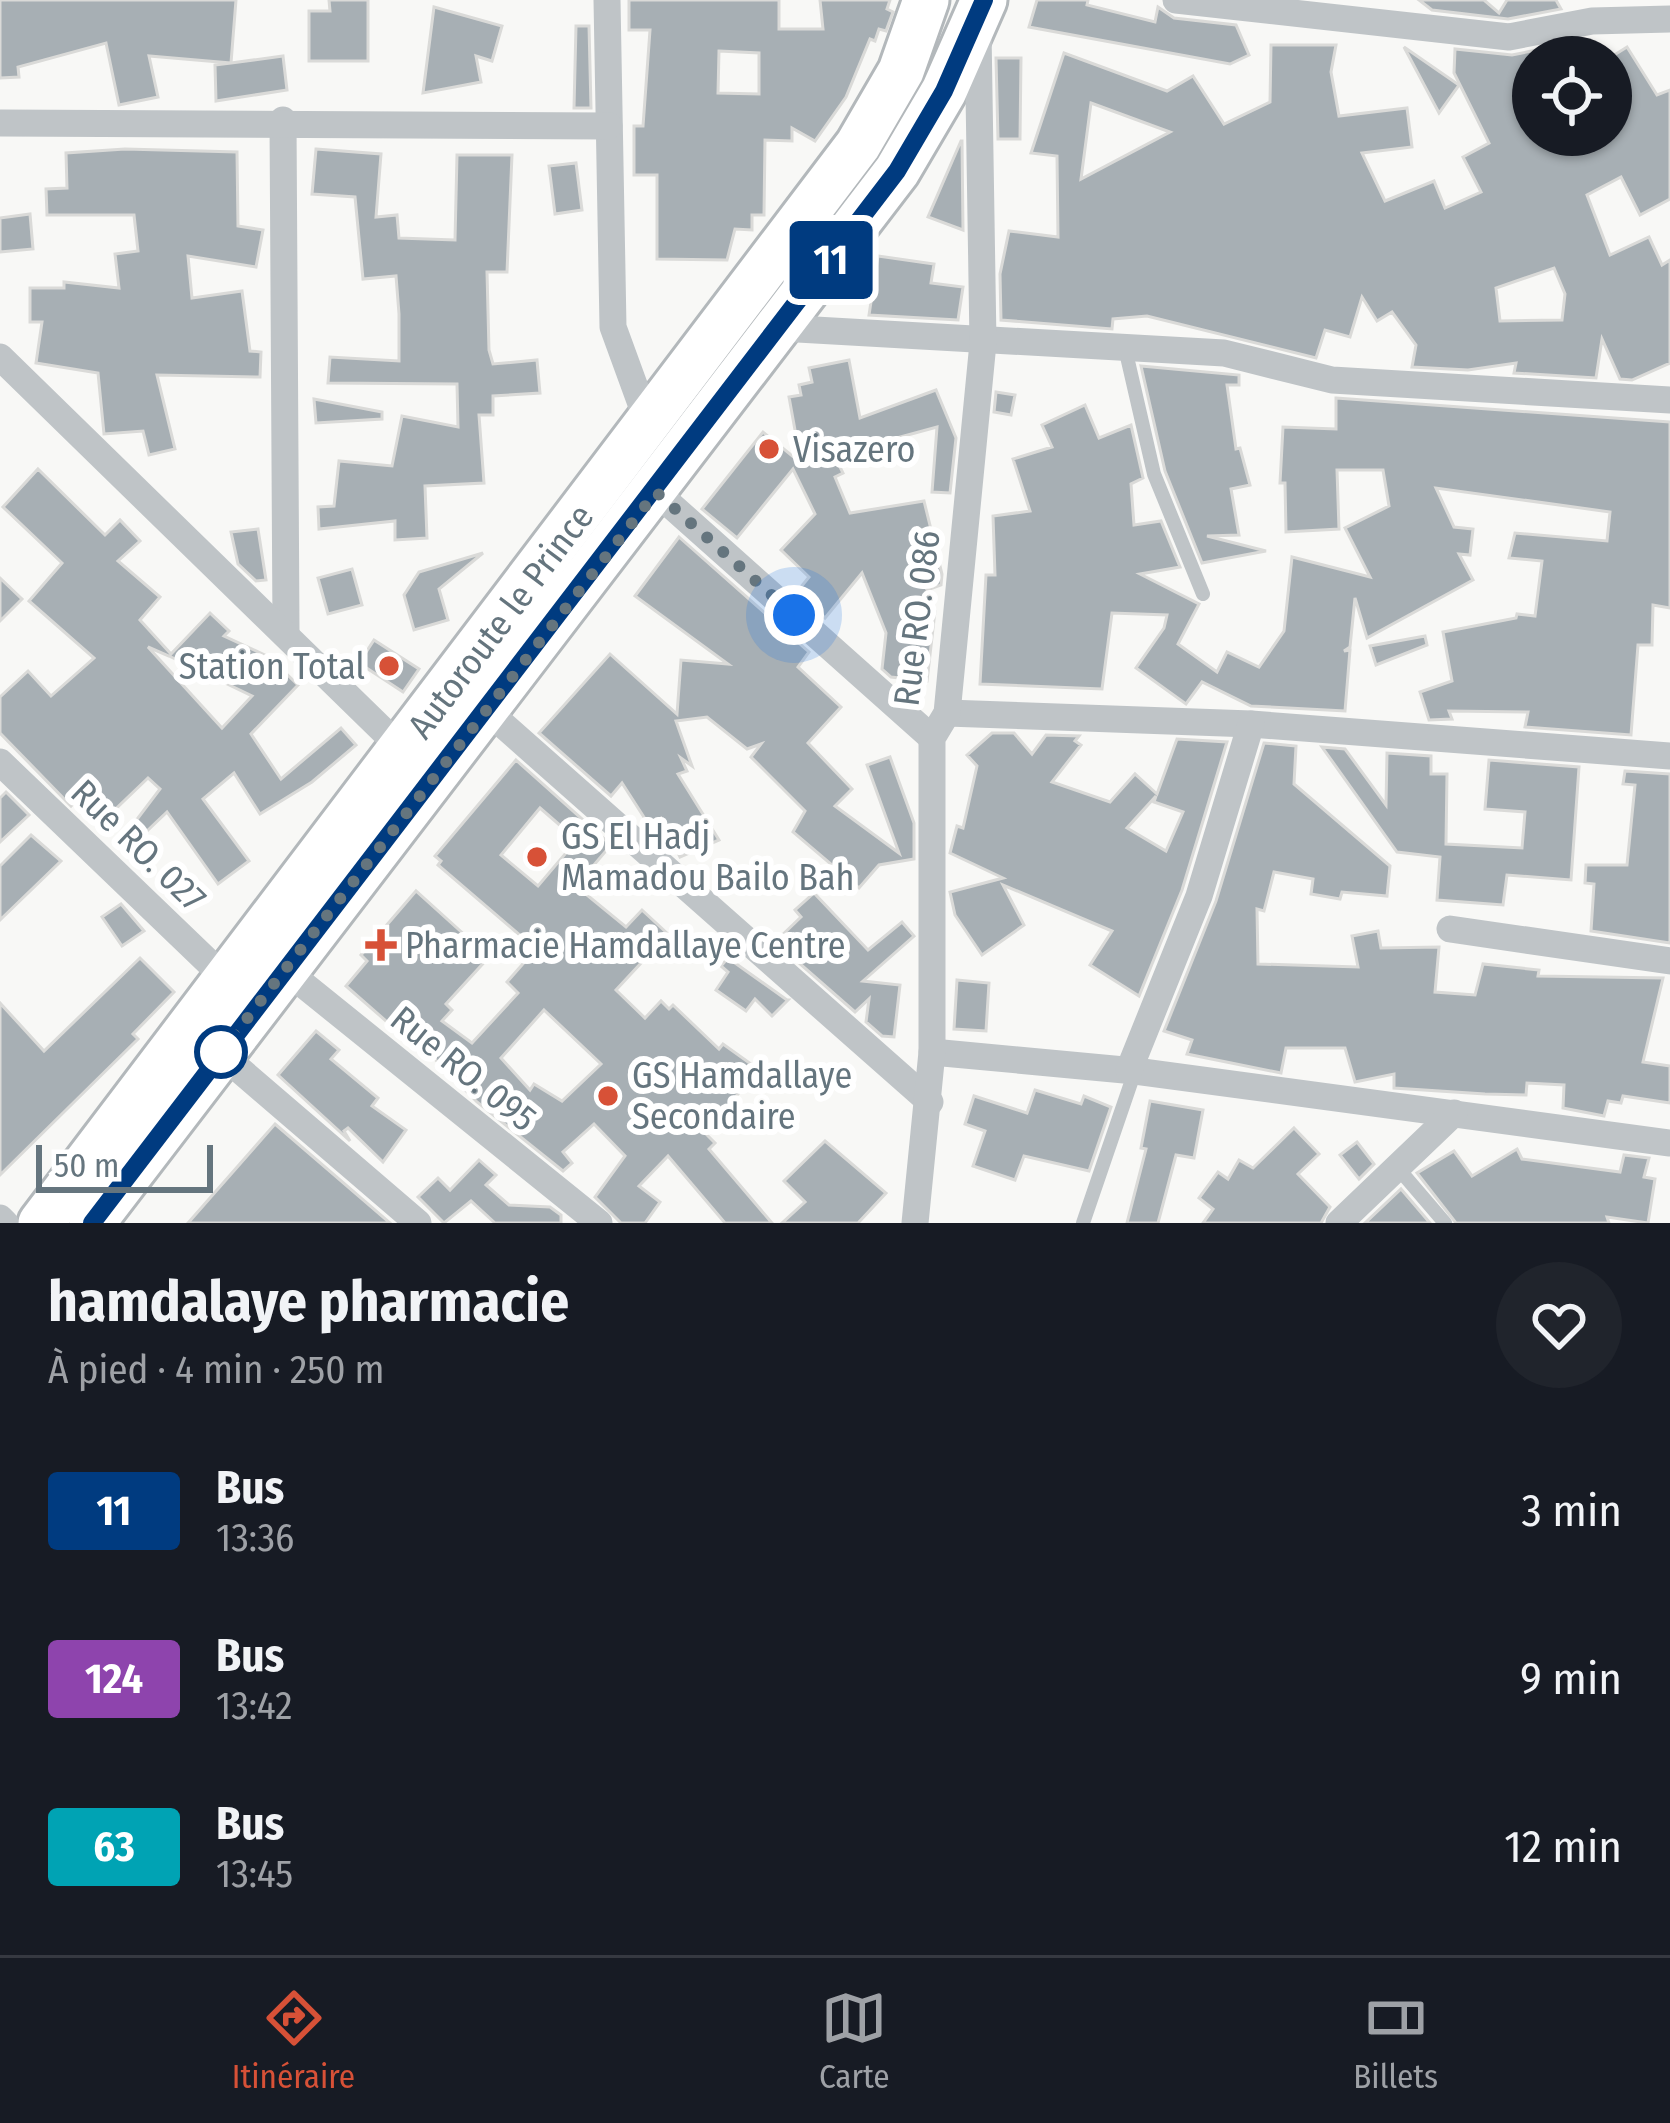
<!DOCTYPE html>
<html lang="fr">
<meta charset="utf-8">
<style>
:root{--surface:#171b24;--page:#20242c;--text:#f1f3f6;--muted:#9ea1a6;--line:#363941;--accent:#d75137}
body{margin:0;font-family:"Fira Sans Condensed",sans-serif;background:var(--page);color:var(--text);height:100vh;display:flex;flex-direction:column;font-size:45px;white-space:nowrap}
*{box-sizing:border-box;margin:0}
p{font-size:39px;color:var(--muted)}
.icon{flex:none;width:66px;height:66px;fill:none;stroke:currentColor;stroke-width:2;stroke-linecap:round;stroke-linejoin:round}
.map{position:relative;height:1223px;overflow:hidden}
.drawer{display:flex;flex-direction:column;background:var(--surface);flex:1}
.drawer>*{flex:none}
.badge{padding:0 24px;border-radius:9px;font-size:42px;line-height:78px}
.tools{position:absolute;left:1512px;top:36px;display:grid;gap:24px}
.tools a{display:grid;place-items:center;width:120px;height:120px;border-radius:50%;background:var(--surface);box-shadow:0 3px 9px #0004;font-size:60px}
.scale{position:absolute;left:36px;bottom:30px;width:177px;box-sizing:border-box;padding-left:12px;border:6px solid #65757e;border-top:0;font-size:33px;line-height:42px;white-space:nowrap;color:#65757e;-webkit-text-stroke:9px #fff;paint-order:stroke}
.you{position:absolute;width:60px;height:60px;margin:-30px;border:9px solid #fff;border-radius:50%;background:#1a73e8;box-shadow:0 0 0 18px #1a73e833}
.map>.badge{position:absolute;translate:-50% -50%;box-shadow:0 0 0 6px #fff}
.round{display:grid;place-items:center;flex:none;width:126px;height:126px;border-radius:63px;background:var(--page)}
.overview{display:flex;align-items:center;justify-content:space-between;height:204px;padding:0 48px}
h1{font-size:57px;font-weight:700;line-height:90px}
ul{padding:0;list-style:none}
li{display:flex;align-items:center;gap:36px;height:168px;padding:0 48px}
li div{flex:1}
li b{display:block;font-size:45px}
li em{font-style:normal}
li .badge{min-width:132px;font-weight:700;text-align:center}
.tab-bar{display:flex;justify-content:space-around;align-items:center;height:168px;border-top:3px solid var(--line);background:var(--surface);font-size:33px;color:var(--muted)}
.tab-bar a{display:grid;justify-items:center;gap:6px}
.tab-bar .active{color:var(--accent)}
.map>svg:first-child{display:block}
</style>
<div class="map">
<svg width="1670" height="1223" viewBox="0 0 1670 1223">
<rect width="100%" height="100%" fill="#f8f8f6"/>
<!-- building -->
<g fill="#a7afb4" stroke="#dadad8" stroke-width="3" fill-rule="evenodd">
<path d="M0,0H236L231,63L283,56L287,90L216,101L215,65L231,63L149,56L158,97L119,105L106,43L18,67L19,77L0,78Z"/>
<path d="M329,0H368V61H309V11H330Z"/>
<path d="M629,0H779V29H823L820,0H890L887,9L893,12L886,31L879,29L875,41L870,39L846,97L815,141L792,128V141L765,140L764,215H752V230L735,229L727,260L657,259V175H634V126H643L650,30H629ZM719,51L759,53V94L718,93Z"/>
<path d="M1037,0H1088L1087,5L1155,22L1158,7L1174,18L1236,25L1249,55L1230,64L1029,27Z"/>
<path d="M1419,0H1484L1499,13L1507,0H1556L1561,9L1508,19L1432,10Z"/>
<path d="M434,7L502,26L492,61L476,56L481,82L423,93Z"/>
<path d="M576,26H589L591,108H574Z"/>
<path d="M1581,41L1590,57H1533V135H1611V104L1625,98L1611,75V57L1627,47L1657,95L1670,90V199L1640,215L1621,177L1587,195L1610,255L1649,237L1662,265L1670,260V363L1632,380L1620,379L1602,339L1596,378L1514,373L1516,363L1468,370L1412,367L1416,345L1392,312L1377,321L1362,297L1350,337L1325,330L1316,358L1147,316L1113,319L1112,329L1001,320L1000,274L1009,231L1058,237L1057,156L1031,153L1064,53L1167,91L1193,76L1224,124L1270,102L1271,45H1336L1331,72L1339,116L1407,108L1412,147L1362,153L1385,201L1434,181L1445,208L1481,192L1463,157L1489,143L1454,73L1455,49L1512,55ZM1091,103L1170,132L1081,179ZM1554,268L1565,294L1562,320L1500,321L1496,288Z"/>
<path d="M1404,47L1459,85L1439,113Z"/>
<path d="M996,58H1021L1020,139H998Z"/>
<path d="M961,141H962L963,230L928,217Z"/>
<path d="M125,149L237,152L238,226L263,230L256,267L188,256L192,298L242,291L250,351L261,352L260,377L157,375L175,449L149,455L143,431L104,434L98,373L36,363L42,322H30V288H64V282L119,288L115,254L138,251L134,215H47L46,189L67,188L66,153Z"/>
<path d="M316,149L381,154L376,217L397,215L399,238L455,240L457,155H512L507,272H487L489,350L493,364L537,360L540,393L493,396V415H479L484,483L425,486L427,538L395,540V521L319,529L318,507L334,506L339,461L392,466L402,416L458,427L457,384L328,383L330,357L399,361V314L396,276L363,279L355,197L312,194Z"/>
<path d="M576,163L582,210L555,214L549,166Z"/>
<path d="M30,214L33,249L0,252V218Z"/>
<path d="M878,256L934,264L931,283L963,287L958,320L869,315Z"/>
<path d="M849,360L860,418L936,390L956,438L950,493L932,492L937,427L834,455L843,473L835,477L850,513L924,501L942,574L941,585L927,590L935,611L927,681L891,677L882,669L886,633L862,573L825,618L796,593L809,577L781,550L815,514L793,469L737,538L702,509L763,432L801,463L789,397L801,395L799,385L812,382L809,368Z"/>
<path d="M1141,366L1239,375V385H1227L1236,449L1240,448L1250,485L1231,489L1239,535L1207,536L1266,551L1202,563L1165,471Z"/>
<path d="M996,392L1015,395L1011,415L994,412Z"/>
<path d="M1336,398L1670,422V608L1653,605L1652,645H1638L1631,735L1525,727L1528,712L1449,711L1452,719L1429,720L1420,692L1452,681L1443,632L1516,618L1517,614L1535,616L1542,561L1509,558L1515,533L1607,541L1610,512L1436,488L1454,527L1473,529L1470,555L1459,554L1473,580L1367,638L1355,598L1350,647L1344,651L1350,650L1345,711L1251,706L1202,682L1186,704L1136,668L1164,628L1167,615L1112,613L1102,689L980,684L986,575H995L993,516L1030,511L1013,459L1052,447L1042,425L1085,405L1099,438L1131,425L1143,478L1131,484L1134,525L1161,521L1180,567L1140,574L1199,604L1178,644L1217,672L1227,652L1259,667L1284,631L1292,557L1370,577L1345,528L1389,506L1383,470H1337L1339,529L1286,532L1285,483H1280L1283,427L1336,429Z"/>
<path d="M314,399L382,412V419L316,423Z"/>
<path d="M38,469L105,535L120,520L140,541L118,561L160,597L140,620L171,654L210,613L229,631L224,636L269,657L298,685L251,734L281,779L341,728L356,745L312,782L260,814L234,773L203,799L249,861L218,884L167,812L127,850L119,843L160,789L148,778L104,820L82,794L71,806L0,733V697L28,671L51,696L94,658L29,601L62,563L3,507ZM148,647L169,656L252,696L222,728Z"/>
<path d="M258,529L266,580L256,581L238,564L231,532Z"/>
<path d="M679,537L809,652L798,667L841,707L808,743L852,789L835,806L899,853L867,765L890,757L914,823V859L879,865L859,888L793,832L805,811L751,757L761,744L747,749L707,717L676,721L692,766L681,758L687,771L678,774L719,840L680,857L661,818L649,825L622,783L611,796L539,733L610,654L677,714L681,660L728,664L635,596Z"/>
<path d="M483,553L439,589L448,620L414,630L404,595L419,572Z"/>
<path d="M352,569L362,605L328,614L318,578Z"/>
<path d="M0,578L22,599L0,621Z"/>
<path d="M1425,636L1427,645L1376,665L1370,646Z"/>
<path d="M374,640L419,669L403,692L359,663Z"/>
<path d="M992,733H1014L1032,754L1046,735L1079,736L1075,741L1081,745L1052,782L1110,802L1135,774L1157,794L1177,739L1227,742L1182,890L1139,996L1090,965L1112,931L1003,885L1024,925L982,955L955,915L950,892L1003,878L950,853L957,826L963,828L977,766L967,755ZM1156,796L1154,802L1183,812L1166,851L1127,828Z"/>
<path d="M1264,743L1296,746L1294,784L1390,866L1387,896L1342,892L1340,899L1311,894L1313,879L1274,872L1264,911L1257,909L1258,964L1358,967L1352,936L1378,931L1381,948L1439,947L1435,992L1475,995L1483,964L1539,970L1538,976L1663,978L1643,1062L1670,1066V1103L1623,1096L1621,1103L1608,1101L1604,1116L1563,1108L1564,1085L1527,1083L1526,1095L1485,1094L1394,1088V1074L1355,1082L1345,1048H1286L1281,1073L1187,1054L1192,1040L1164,1031L1216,901Z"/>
<path d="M1322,747L1345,749L1386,805L1387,753L1431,756V774H1447L1446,844L1522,848L1525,812L1485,809L1489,760L1579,767L1571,880L1507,875L1503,905L1437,900L1440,857L1397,852Z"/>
<path d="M516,760L611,845L576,886L626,927L642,910L668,934L616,990L645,1018L661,1001L669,1009L673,1005L719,1049L723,1044L758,1069L706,1134L715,1143L709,1149L772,1223H725L668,1156L639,1186L660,1202L645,1223H621L595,1197L625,1156L594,1124L563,1152L572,1163L563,1171L477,1102L421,1045L418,1049L346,986L367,961L361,955L416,891L489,957L446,1004L452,1010L442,1021L472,1043L518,993L507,982L536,949L438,865L441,861L435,856ZM540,808L577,840L538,886L501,855ZM544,1010L601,1064L562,1101L534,1084L530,1090L501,1058Z"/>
<path d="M1625,771L1670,774V943L1591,931L1594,884L1585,883L1586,865H1627L1635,785L1623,784Z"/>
<path d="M6,792L29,815L0,842V798Z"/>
<path d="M31,835L61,861L0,920V866Z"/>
<path d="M814,893L868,950L902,922L914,936L863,981L900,985L894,1037L882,1036L866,1022L869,999L855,1012L775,942L801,917L795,910Z"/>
<path d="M121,904L144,931L122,946L102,917Z"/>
<path d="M140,958L174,992L133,1034L138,1039L0,1175V1003L44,1051Z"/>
<path d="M728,958L787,1000H788L772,1016L755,999L746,1011L716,990L728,972L721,966Z"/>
<path d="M957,980L989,983L986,1031L954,1029Z"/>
<path d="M316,1031L339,1050L331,1059L378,1098L372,1106L406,1130L383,1162L348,1128L344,1131L350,1141L278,1075Z"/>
<path d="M1035,1090L1081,1104L1084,1096L1111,1107L1089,1171L1024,1156L1015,1180L973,1166L985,1131L965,1124L974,1096L1027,1113Z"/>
<path d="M1150,1101L1203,1110L1194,1158L1176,1155L1158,1223H1127L1146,1149L1141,1148Z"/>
<path d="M275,1124L390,1223H188Z"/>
<path d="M1294,1128L1319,1154L1298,1174L1330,1207L1321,1223H1203L1213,1209L1199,1198L1218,1172L1228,1179L1239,1160L1253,1168Z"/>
<path d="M825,1141L886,1193L858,1223H782L805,1202L784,1181Z"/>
<path d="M1357,1142L1374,1164L1359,1179L1340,1155Z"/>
<path d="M1517,1149L1522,1159L1620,1172L1624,1155L1649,1158L1644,1177L1655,1179L1648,1223L1607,1217L1609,1223H1456L1417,1173L1454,1151L1472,1176Z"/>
<path d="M479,1160L496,1175L486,1185L509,1205L550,1207L561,1215V1223H495L471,1201L444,1223L418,1197L438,1178L450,1190Z"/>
<path d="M1401,1189L1430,1223H1365Z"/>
</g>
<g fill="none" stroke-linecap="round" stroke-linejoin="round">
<defs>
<g id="primary">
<path d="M41,1223L858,145L901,71L926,0"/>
<path d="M92,1223L897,171L944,91L984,0"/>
</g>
</defs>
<!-- primary casing -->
<use href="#primary" stroke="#b3b8bb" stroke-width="51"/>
<!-- lane -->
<g stroke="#bfc4c7" stroke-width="14">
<path d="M1125,348L1154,474L1203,594"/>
<path d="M1397,1167L1445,1223"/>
<path d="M1083,1223L1135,1071"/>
</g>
<!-- street -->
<g stroke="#bfc4c7" stroke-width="27">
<path d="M607,0L613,327L648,423"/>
<path d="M1176,0L1509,37L1592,21L1670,19"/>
<path d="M283,120L286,630"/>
<path d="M0,123L609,126"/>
<path d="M780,328L1224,353L1332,380L1670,400"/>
<path d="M0,357L403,750"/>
<path d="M656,492L932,738"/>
<path d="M485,709L930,1102"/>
<path d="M947,713L1251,724L1670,756"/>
<path d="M0,762L227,980"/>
<path d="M1450,929L1670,961"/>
<path d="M284,969L599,1223"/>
<path d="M932,1052L1135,1071L1670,1143"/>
<path d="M220,1053L418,1223"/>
<path d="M1129,1070L1199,896L1251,724"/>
<path d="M0,1218L5,1223"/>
<path d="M915,1223L932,1052V738L947,713L983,343L978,31"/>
<path d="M1339,1223L1454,1113"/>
</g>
<!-- primary -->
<use href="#primary" stroke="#fff" stroke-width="45"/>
</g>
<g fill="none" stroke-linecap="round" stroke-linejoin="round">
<defs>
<path id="line" d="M92,1223L897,171L944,91L984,0"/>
</defs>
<!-- line casing -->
<use href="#line" stroke="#fff" stroke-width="27"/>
<!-- line -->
<use href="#line" stroke="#003b80" stroke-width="18"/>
<!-- walk -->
<path stroke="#65757e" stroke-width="12" stroke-dasharray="0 21.6" d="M221,1052L656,492L794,615"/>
</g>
<!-- markers -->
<g fill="#d75137" stroke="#fff" stroke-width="4.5">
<circle cx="769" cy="449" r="12"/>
<circle cx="389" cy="666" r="12"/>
<circle cx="537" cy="857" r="12"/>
<path d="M375 927h12v12h12v12h-12v12h-12v-12h-12v-12h12z"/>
<circle cx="608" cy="1096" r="12"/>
</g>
<circle fill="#fff" stroke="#003b80" stroke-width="6" cx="221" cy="1052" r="24"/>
<g text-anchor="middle" stroke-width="12" stroke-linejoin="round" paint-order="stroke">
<!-- poi labels -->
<g font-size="36" fill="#65757e" stroke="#fff" text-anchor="start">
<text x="793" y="462">Visazero</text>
<text x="365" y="679" text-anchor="end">Station Total</text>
<text x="561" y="849">GS El Hadj<tspan x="561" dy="41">Mamadou Bailo Bah</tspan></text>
<text x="405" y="958">Pharmacie Hamdallaye Centre</text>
<text x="632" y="1088">GS Hamdallaye<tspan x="632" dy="41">Secondaire</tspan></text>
</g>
<!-- street labels -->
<g font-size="36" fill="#65757e" stroke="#fff">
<text transform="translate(916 618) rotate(-83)" y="13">Rue RO. 086</text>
<text transform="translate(500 621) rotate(-53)" y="13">Autoroute le Prince</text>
<text transform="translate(139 845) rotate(44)" y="13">Rue RO. 027</text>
<text transform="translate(464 1068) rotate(39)" y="13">Rue RO. 095</text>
</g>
</g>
</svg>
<div class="tools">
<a><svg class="icon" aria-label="locate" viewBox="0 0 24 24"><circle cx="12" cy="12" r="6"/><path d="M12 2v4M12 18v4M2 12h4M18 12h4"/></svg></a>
</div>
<div class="scale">50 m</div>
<div class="you" style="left:794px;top:615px"></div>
<b class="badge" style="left:831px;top:260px;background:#003b80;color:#fff">11</b>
</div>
<section class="drawer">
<div class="overview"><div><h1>hamdalaye pharmacie</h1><p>À pied · 4 min · 250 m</p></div><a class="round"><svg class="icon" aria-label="heart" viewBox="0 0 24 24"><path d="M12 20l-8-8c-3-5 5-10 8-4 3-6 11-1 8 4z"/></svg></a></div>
<ul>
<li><span class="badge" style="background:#003b80;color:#fff">11</span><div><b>Bus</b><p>13:36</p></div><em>3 min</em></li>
<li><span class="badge" style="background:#8e44ad;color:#fff">124</span><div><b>Bus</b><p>13:42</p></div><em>9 min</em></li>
<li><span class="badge" style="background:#00a3b4;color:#fff">63</span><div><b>Bus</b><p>13:45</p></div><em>12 min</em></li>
</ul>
</section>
<nav class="tab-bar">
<a class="active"><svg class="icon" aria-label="directions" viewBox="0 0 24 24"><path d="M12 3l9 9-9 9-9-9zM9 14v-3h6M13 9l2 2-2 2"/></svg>Itinéraire</a>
<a><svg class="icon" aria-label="map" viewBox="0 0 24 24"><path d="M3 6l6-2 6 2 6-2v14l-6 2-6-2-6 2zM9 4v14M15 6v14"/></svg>Carte</a>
<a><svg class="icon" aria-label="tickets" viewBox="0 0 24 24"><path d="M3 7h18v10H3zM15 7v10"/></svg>Billets</a>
</nav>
